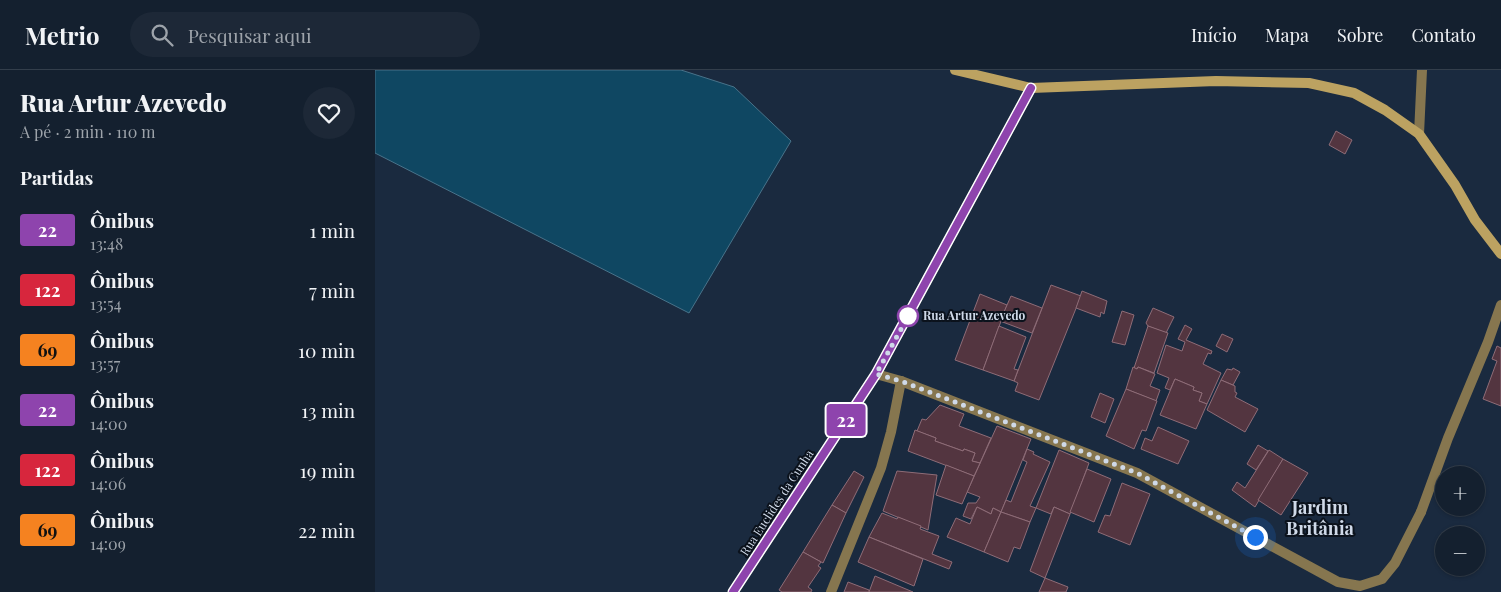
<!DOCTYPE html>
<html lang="pt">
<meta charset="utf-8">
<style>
:root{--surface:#14202f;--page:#1d2837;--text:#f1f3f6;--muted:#9da3aa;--line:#333e4b}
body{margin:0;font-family:"Playfair Display",serif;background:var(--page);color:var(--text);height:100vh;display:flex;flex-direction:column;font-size:19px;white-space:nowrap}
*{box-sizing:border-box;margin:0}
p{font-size:16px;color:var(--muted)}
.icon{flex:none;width:28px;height:28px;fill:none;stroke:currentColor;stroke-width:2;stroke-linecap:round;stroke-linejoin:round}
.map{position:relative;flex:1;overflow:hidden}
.details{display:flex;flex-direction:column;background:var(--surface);width:375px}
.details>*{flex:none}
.badge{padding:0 10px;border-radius:4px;font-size:18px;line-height:32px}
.fabs{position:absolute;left:1060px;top:396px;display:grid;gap:10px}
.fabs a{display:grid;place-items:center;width:50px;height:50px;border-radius:50%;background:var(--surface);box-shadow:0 1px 4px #0004,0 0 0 1px var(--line);font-size:25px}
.you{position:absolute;width:25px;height:25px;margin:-12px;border:4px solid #fff;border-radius:50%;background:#1a73e8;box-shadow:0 0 0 8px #1a73e833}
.map>.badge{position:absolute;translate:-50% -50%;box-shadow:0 0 0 2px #fff}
h2{padding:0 20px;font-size:19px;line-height:45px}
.round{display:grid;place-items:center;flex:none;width:52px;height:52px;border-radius:26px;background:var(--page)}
.summary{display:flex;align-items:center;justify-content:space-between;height:85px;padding:0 20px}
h1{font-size:24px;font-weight:800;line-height:38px}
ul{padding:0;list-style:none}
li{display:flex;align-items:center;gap:15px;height:60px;padding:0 20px}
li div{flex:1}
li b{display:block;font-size:19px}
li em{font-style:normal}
li .badge{min-width:55px;font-weight:700;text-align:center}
header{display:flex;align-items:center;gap:30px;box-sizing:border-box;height:70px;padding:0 25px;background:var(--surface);border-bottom:1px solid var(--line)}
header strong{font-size:24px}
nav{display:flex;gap:28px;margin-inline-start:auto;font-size:18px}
.search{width:350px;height:45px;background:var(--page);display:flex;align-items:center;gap:12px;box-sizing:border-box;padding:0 18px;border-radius:28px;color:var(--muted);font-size:19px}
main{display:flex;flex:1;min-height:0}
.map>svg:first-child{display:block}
</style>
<header>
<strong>Metrio</strong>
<div class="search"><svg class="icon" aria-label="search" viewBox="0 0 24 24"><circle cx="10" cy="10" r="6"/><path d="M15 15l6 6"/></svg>Pesquisar aqui</div>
<nav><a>Início</a><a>Mapa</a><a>Sobre</a><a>Contato</a></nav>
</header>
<main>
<section class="details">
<div class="summary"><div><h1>Rua Artur Azevedo</h1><p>A pé · 2 min · 110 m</p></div><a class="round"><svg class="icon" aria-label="heart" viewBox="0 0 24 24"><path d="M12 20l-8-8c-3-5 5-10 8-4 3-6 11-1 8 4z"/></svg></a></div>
<h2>Partidas</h2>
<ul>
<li><span class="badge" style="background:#8e44ad;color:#fff">22</span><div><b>Ônibus</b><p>13:48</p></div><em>1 min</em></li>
<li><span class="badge" style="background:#d7263d;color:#fff">122</span><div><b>Ônibus</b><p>13:54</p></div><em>7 min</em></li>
<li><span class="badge" style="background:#f58220;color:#111">69</span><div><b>Ônibus</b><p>13:57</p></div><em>10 min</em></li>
<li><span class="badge" style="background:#8e44ad;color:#fff">22</span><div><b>Ônibus</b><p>14:00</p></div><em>13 min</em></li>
<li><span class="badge" style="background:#d7263d;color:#fff">122</span><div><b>Ônibus</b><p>14:06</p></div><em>19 min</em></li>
<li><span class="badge" style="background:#f58220;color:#111">69</span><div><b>Ônibus</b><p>14:09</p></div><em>22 min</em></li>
</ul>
</section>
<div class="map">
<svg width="1126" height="522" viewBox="0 0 1126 522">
<rect width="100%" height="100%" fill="#1a2a3f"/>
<!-- water -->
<path fill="#0f4762" stroke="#49738a" d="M0,0H306L359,17L416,71L314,243L0,83Z"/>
<!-- building -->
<g fill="#533540" stroke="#8e6c77">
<path d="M961,61L977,70L970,84L954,75Z"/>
<path d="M676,215L706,226L664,330L640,321L643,313L639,311Z"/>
<path d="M707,221L732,231L729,244L726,242L725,247L701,238Z"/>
<path d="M605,224L632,235L608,300L580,290Z"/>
<path d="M636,226L667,238L657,263L625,251Z"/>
<path d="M778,238L799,247L791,263L773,256L771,253Z"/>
<path d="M747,241L759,245L750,275L737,272Z"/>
<path d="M810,255L817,259L811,270L837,281L836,284L833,283L828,294L846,303L832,334L824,331L827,323L818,320L819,317L800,309L795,320L790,318L794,308L782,303L791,275L807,281L810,272L803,269Z"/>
<path d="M624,256L651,267L639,299L643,300L639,311L608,300Z"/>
<path d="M773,256L793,263L779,303L763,297L762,299L759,298Z"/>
<path d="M847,264L858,269L852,282L841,276Z"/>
<path d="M1122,276L1126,278V336L1108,329L1122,291L1117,289Z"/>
<path d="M758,297L762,299L763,297L780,304L775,316L785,320L781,331L751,319Z"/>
<path d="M858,298L865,302L858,315L846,310L852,299L857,300Z"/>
<path d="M800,309L819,317L818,320L827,323L824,331L832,334L821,359L785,345Z"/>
<path d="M846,310L860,316V322L862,323L860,327L883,339L870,362L832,340Z"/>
<path d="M751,319L782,331L771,361L767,360L759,379L731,366Z"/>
<path d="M725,323L739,329L730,353L716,347Z"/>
<path d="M565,335L589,344L584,356L616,368L605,393L597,391L600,383L589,379L588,381L560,371L561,368L542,361L547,349L551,350Z"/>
<path d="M622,356L656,369L626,442L618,438L616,444L602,437L596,449L588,446L593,433H601L605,427L592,422Z"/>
<path d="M783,357L814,371L803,394L766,379L770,368L777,371Z"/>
<path d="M540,360L561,368L560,371L588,381L589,379L600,383L597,391L605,393L599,406L533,381Z"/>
<path d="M883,375L893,381L881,400L872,394Z"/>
<path d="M652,379L659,382L658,384L675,392L655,436L661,438L655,452L626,442L631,430L636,432L652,392L648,390Z"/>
<path d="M684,380L714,393L695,444L679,437L676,444L661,438Z"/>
<path d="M894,380L908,389L880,437L857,420L862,412L870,418Z"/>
<path d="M908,389L933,403L906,445L883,430Z"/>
<path d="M571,395L599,406L587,434L561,425Z"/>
<path d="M712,399L736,409L719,452L695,442Z"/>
<path d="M479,401L489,407L471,443L457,435Z"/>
<path d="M522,401L562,405L553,460L508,441Z"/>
<path d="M747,413L775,424L755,475L723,462L730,445L735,446Z"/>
<path d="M457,435L471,443L448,493L428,482Z"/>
<path d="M602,437L616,444L618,438L626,442L609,482L572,467L581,448L595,454Z"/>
<path d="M679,437L695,444L670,508L655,501Z"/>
<path d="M626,442L655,452L645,479L639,477L633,492L609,482Z"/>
<path d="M507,443L522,449L523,447L546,456L545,459L564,466L557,484L577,492L574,499L494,467Z"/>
<path d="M494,467L548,489L539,516L483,492Z"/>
<path d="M428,482L446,492L443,496L446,498L433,517L437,520L436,522H407L404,520Z"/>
<path d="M500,506L538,522H494Z"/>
<path d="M670,508L693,517L691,522H664Z"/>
<path d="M473,512L494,520V522H469Z"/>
</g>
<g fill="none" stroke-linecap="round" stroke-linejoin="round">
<!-- lane -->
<path stroke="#86764f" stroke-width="10" d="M1046,442L1073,368L1113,272L1126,235"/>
<!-- street -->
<g stroke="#86764f" stroke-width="10">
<path d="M1044,64L1047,0"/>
<path d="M501,304L526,311L762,403L963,512L985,516L1007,509L1020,493L1046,442"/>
<path d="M358,522L501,304L656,18"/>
<path d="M456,522L506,398L516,362L526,311"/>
</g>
<!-- secondary -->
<path stroke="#bca261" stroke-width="10" d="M580,0L656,18L841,11L934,13L979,23L1010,40L1044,64L1080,115L1100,150L1126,184"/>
</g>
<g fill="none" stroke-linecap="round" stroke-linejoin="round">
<defs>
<path id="line" d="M358,522L501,304L656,18"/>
</defs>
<!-- line casing -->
<use href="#line" stroke="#fff" stroke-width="11"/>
<!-- line -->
<use href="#line" stroke="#8e44ad" stroke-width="8"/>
<!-- walk -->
<path stroke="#cfd9e8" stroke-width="5" stroke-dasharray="0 9" d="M533,246L534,245L501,304L526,311L762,403L880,467"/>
</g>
<!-- markers -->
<circle fill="#fff" stroke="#8e44ad" stroke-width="2.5" cx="533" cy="246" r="10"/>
<g text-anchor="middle" stroke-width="4" stroke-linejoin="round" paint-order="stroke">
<!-- stop labels -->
<g font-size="12" font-weight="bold" fill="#cfd9e8" stroke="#0b121c" text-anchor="start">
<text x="548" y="250">Rua Artur Azevedo</text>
</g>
<!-- street labels -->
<g font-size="12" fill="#cfd9e8" stroke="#0b121c">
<text transform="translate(402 433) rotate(-57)" y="4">Rua Euclides da Cunha</text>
</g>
<!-- district labels -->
<g font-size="18" font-weight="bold" fill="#cfd9e8" stroke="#0b121c">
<text x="945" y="444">Jardim<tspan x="945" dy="21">Britânia</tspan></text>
</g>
</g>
</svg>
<div class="fabs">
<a>+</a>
<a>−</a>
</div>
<div class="you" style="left:880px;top:467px"></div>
<b class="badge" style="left:471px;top:350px;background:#8e44ad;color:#fff">22</b>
</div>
</main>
